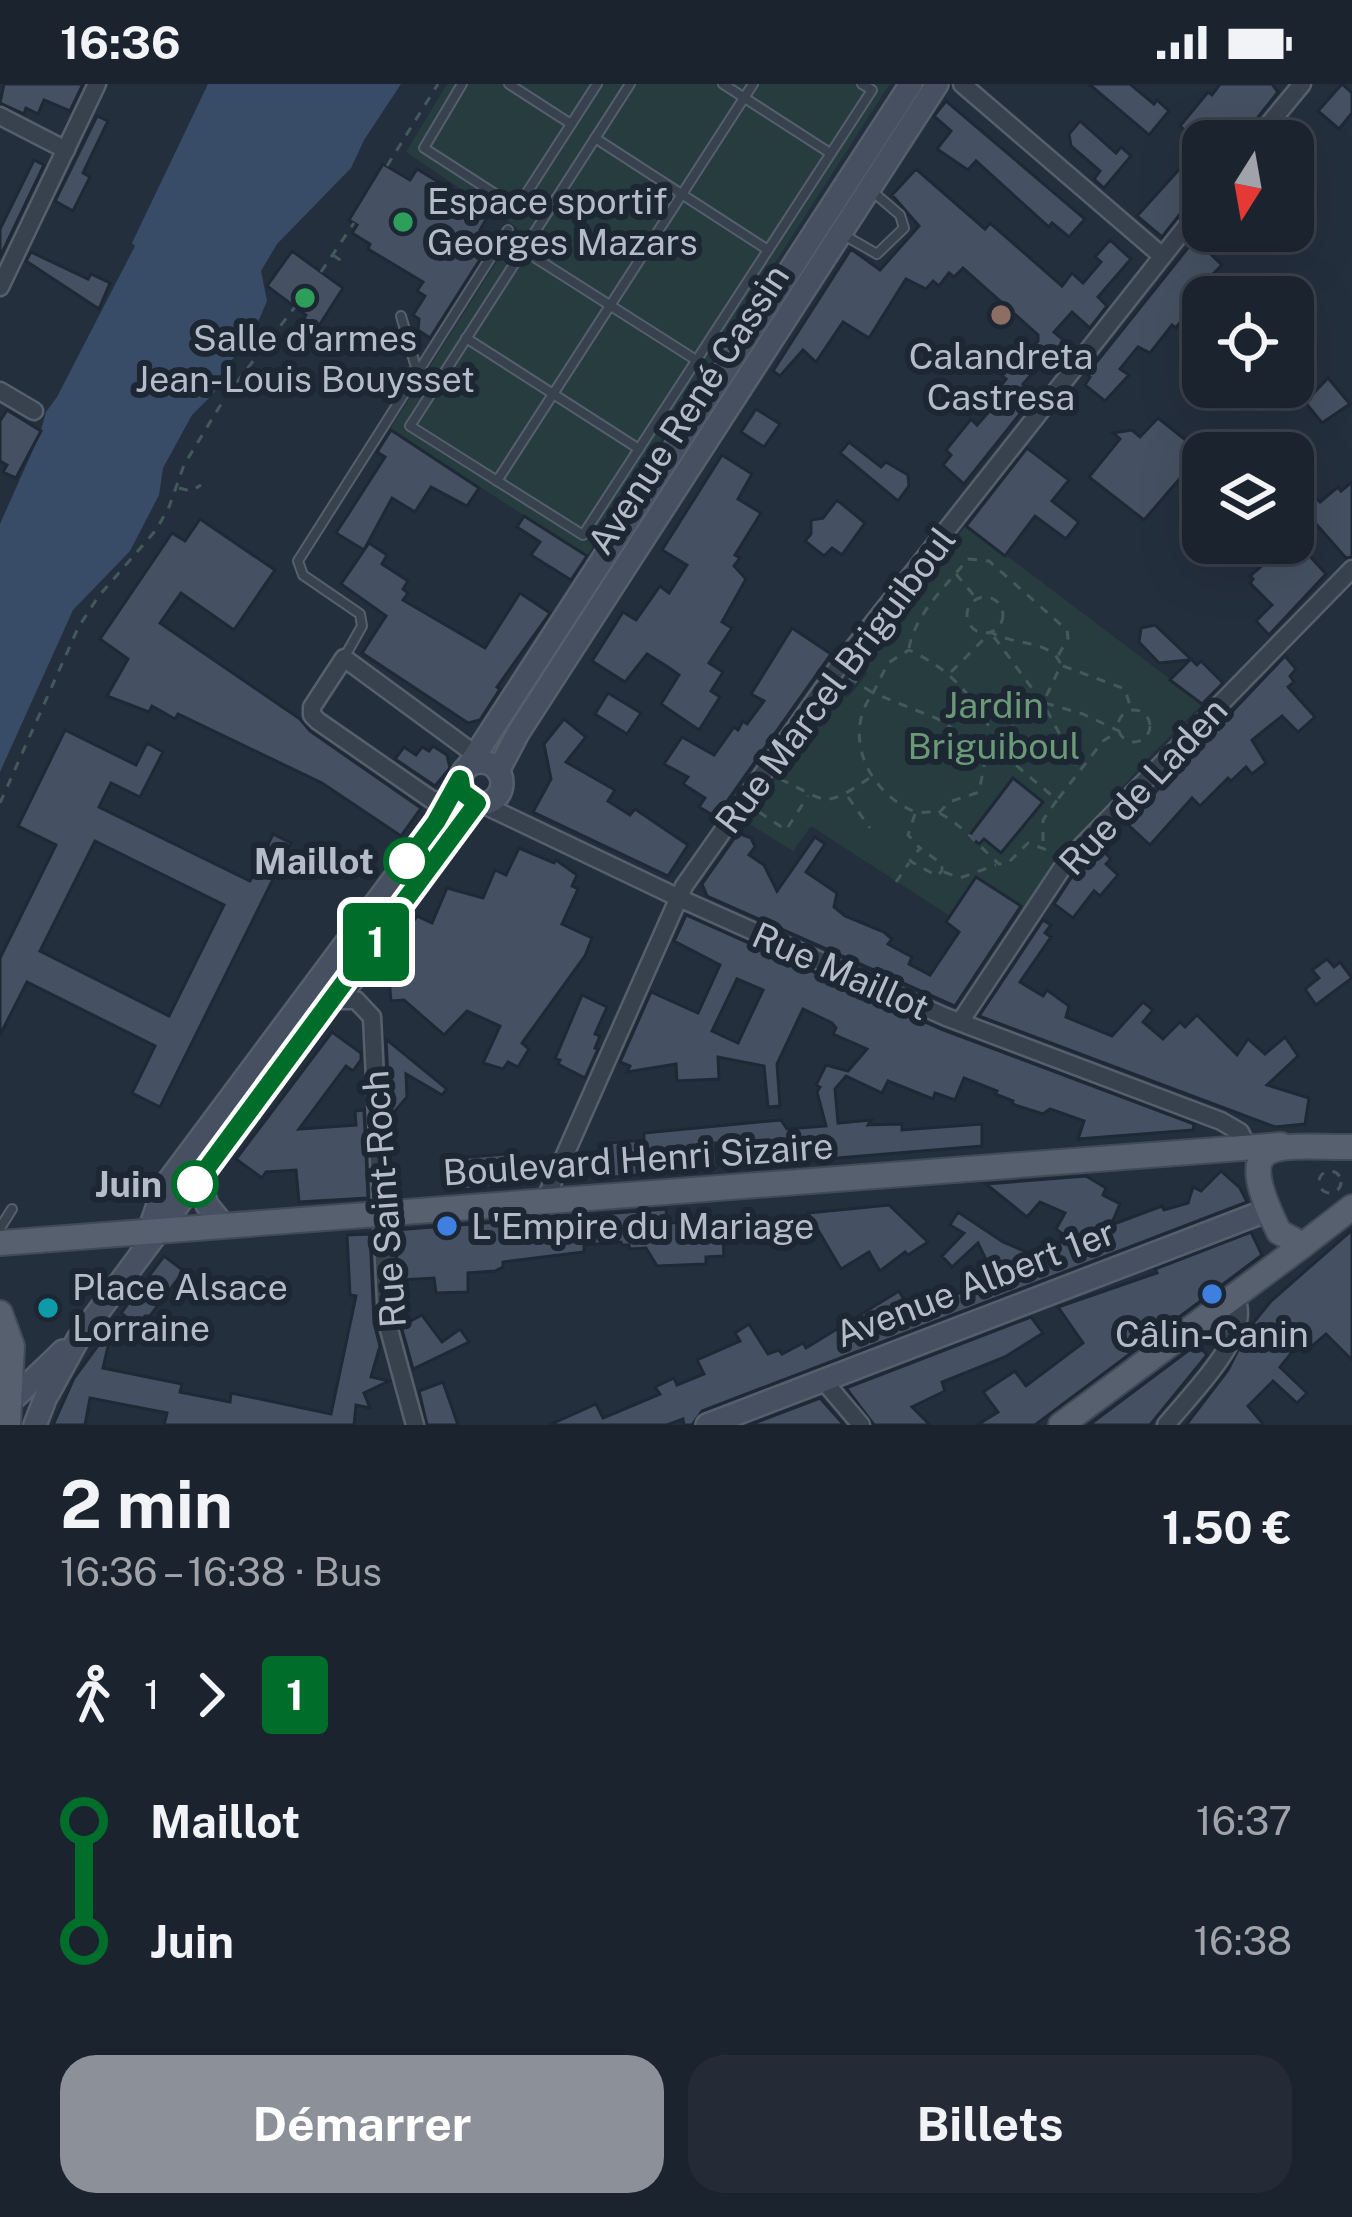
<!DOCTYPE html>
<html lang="fr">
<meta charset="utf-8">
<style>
:root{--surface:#1b232e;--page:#242b36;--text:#f1f3f6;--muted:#a0a4aa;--line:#39404a;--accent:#8c9099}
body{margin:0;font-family:"Public Sans",sans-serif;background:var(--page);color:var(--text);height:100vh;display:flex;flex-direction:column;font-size:45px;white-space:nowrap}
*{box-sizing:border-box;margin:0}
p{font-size:39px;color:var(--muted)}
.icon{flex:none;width:66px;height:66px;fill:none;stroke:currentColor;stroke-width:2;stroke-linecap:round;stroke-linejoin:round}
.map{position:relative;height:1341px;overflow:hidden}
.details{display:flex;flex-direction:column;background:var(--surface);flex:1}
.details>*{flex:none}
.badge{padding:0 24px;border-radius:9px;font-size:42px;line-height:78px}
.needle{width:78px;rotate:191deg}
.tools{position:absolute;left:1182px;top:36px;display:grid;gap:24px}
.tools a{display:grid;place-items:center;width:132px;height:132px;border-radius:24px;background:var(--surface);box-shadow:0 12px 48px #0002,0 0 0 3px var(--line);font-size:60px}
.map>.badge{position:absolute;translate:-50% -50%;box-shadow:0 0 0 6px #fff}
.legs{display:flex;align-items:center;gap:18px;height:132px;padding:0 60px;font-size:39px}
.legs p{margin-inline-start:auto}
.headline{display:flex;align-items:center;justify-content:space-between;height:204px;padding:0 60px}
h1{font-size:66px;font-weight:700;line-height:90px}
.cta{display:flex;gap:24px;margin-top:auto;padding:24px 60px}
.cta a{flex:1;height:138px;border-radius:36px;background:var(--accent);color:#fff;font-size:48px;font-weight:700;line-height:138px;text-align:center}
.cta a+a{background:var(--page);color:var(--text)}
ul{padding:0 60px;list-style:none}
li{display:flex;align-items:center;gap:42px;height:120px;font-size:45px}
li i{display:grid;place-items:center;width:18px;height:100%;margin:0 15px;background:currentColor}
li i::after{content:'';width:30px;height:30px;margin:-15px;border:9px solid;border-radius:50%;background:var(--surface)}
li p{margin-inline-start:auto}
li:first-child i{background:linear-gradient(#0000 50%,currentColor 0)}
li:last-child i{background:linear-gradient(currentColor 50%,#0000 0)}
.status{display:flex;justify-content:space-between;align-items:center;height:84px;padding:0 60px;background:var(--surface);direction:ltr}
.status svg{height:33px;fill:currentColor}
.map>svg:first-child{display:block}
</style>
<div class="status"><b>16:36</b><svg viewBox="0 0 49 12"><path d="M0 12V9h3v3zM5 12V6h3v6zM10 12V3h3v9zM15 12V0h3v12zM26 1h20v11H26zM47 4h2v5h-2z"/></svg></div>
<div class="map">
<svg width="1352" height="1341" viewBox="0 0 1352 1341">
<rect width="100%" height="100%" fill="#242f3e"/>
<!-- green -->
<g fill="#263c3f">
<path d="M447,0H894L889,1L587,472L390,345L518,144L406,68Z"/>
<path d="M966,441L1203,620L1150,672L1067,766H1061L1052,778L1054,785L1024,824L977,793L950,832L811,742L793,767L745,737L836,610L848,613L867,590L863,576Z"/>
</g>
<!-- water -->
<path fill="#394c67" d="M208,0H401L364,56L351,84L277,160L261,187L267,217L255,245L225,285L214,309L192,331L163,384L159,411L130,467L73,526L0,688V440L40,350L46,328L57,313L135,162L132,159Z"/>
<!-- building -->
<g fill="#455162" stroke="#1f2835" stroke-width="3" fill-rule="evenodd">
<path d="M4,0H83L70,27L44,16L38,30L26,24L24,30L0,19Z"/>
<path d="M1089,0H1130L1154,20L1157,16L1169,27L1149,51Z"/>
<path d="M1220,0H1272L1278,8L1239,57H1197L1180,42L1208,8L1212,11Z"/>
<path d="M1342,0L1352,9V29L1339,45L1318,27Z"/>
<path d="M946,17L1085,135L1069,153L1052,139L1049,143L976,77L968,86L937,65L951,47L934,32Z"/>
<path d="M97,32L108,37L83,89L90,93L73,127L55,117Z"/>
<path d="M1080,37L1116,69L1121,63L1131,72L1104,104L1094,95L1100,87L1071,62L1069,50Z"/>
<path d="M1203,59V101L1162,153L1137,132Z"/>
<path d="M34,76L44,81L0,173V145Z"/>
<path d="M383,80L410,96L417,85L475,120L478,116L492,125L480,146L486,150L480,158L488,163L430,254L418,246L419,235L413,231L425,212L417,207L423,198L368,165L370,160L352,149L357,141L349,136Z"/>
<path d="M916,85L985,145L990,139L1062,202L1072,189L1083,199L1101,178L1095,173L1110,156L1131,175L1098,213L1107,222L1090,244L1072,228L1054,248L1073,264L1056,286L1045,275L1023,300L1036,310L964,400L943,381L951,371L946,366L971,335L977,341L995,321L990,316L1006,295L1002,292L1038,257V251L963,184L954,193L949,189L939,202L933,197L926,205L906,195L869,254L843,238L816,278L803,266L780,292L773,287L851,165L880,186L919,142L892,111Z"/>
<path d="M1195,155L1222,181L1193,210L1190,219L1193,221L1176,244L1172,241L1150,269L1138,263L1120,285L1129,291L1105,317L1085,301L1090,293L1087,290Z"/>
<path d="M292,167L343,204L315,248L301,238L306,231L267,202Z"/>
<path d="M31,168L88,195L91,190L110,199L99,225L26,177Z"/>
<path d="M1328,294L1350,320L1322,339L1305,318Z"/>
<path d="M756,325L780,340L764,363L741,348Z"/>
<path d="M7,326L41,347L16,394L3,388L7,381L0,377V337Z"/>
<path d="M1158,334L1202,369L1144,436L1089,393L1120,355L1113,349L1132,346L1140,353Z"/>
<path d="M391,346L479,404L467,422L431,403L415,428L392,414L364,466L336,449L385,373L377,368Z"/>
<path d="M849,358L881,383L886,378L908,391L909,402L898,417L840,369Z"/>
<path d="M1027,364L1069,396L1052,417L1079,438L1066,455L1035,432L1005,472L966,442Z"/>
<path d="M722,371L752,390L738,415L761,429L735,471L740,474L734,482L746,495L722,538L732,544L709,579L723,588L711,607L720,613L699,646L661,620L679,591L668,583L647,570L625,598L592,577L623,528L636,536L660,502L669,509L687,481L662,466Z"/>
<path d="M1352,398V473L1346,474L1302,424L1315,413L1320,418L1338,403L1341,407Z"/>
<path d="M837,416L865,439L842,471L832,464L824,472L805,457L811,450V436L823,434Z"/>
<path d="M524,432L587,472L571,496L531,471L540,458L517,443Z"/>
<path d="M200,435L275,486L234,546L181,509L160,539L300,635L310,647L421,724L401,752L322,699L178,630L175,635L152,622L149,628L107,612L128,575L100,555L172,449L185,457Z"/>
<path d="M369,459L387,471L382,480L408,497L403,505L408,509L403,516L485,564L520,509L550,529L497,603L500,605L480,636L468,639L362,569L386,532L341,500Z"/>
<path d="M1288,459H1298L1326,490L1269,551L1256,537L1272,521L1250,499L1253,495L1250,492Z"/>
<path d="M1155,541L1197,581L1201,577L1223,599L1202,620L1170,596L1190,576L1159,579L1139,558L1141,544Z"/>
<path d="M792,544L831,570L716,733L699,723L705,714L683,700L688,693L664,680L682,653L714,671L734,643L738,646L743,637L747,640L764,617L751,610Z"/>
<path d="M1285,572L1296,585L1290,592L1294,598L1288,603L1315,633L1298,648L1282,632L1252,656L1266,679L1252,690L1246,683L1231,697L1228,694L1200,722L1192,714L1150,761L1126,739Z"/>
<path d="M608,609L641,629L627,650L595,630Z"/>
<path d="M564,635L586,653L566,678L615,706L608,717L630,731L635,725L688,761L668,792L533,728L551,695L544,660Z"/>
<path d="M65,646L136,681L147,659L163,668L140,713L111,699L99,723L250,797L273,750L291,759L160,1023L132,1009L155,962L27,898L0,951V874L56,761L18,742ZM95,757L224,821L169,932L40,867Z"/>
<path d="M433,662L447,671L450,684L435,702L395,675L404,663L416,671L422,663L429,667Z"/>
<path d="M1013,694L1043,718L1001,769L984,755L979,760L969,752Z"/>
<path d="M738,749L751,754L755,763L749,771L764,781L777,807L815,753L825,760L806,788L837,809L834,823L845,832L884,848L892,855L888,860L912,873L909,880L930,891L959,848L946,838L976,793L1021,822L955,922L707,812L702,800Z"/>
<path d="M1099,762L1111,775L1106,780L1118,791L1100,812L1094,807L1073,834L1054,820L1077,785Z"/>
<path d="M519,764L554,779L556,776L577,791L572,802L578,805L562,840L592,854L585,872L522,959L529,965L518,983L508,978L503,985L483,979L500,942L467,927L444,951L404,916L391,917L387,873L417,832L432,839L447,804L483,814L495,786L506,791Z"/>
<path d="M686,831L941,945L1194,1040L1193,1046L1078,1055L1084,1037L1050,1025L1043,1030L1012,1020L1013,1017L995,1010L997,1007L964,994L955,1016L935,1009L933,1015L888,997L882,1009L846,992L835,1005L838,1039L871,1036L868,1041L902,1040V1046L982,1040V1062L741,1082L738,1057L715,1059L717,1084L602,1094L599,1060L644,1056V1049L781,1036L787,1045L826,1042L817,1008L820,1003L816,1001L826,981L848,987L867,965L833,950L836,944L832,939L803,925L777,980L780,1022L768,1023L764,982L718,973L719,995L677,997L676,980L627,988L630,982L620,978L651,908L698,929L720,881L674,857ZM737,895L763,906L738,959L712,947Z"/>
<path d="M1043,836L1051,841L1045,849L1051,853L1020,898L1043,912L1047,906L1069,922L1066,933L1112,952L1143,918L1153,926L1143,938L1163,955L1180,938L1185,943L1197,931L1237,971L1248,955L1265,970L1285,953L1298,972L1267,1001L1309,1014L1305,1040L1275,1043L979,932Z"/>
<path d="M1327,875L1334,883L1340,878L1352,894L1316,921L1305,905L1319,894L1312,886Z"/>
<path d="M582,911L607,923L595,950L600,952L595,964L598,965L585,994L558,980L560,976L555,975Z"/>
<path d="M332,948L361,969V976L353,987L346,982L299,1045L356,1041L355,1027L364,1026L368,1114L299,1118L296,1086L266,1088L262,1094L236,1075Z"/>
<path d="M386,955L447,1005L442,1011L406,990L407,1013L390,1033Z"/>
<path d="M507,1070L511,1102L446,1107L444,1075Z"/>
<path d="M1221,1087L1240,1104L1247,1118L702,1327L692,1341H684L683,1335L667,1341H549L596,1320L603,1334L660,1310L655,1303L674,1294L677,1301L704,1290L697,1276L740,1257L735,1249L749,1240L768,1270L779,1266L782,1270L803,1259L806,1264L899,1207L909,1224L973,1205L968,1199L993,1190L978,1159L952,1183L942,1172L964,1149L950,1141L958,1128L1003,1158L1029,1169L1069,1155L1056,1145L1065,1129L1040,1118L1027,1133L986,1100L1086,1092L1106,1104L1103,1111L1120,1120L1111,1141L1162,1122L1164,1126L1188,1119L1193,1103L1201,1107Z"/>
<path d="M889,1121L928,1158L908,1171L905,1168L880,1187L869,1168L841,1185L808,1129Z"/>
<path d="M666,1125L667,1139L722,1137L724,1172L706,1173V1180L657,1182L646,1164L630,1165L629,1161H622L621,1158L584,1161V1168L503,1178V1183L495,1187L468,1189V1208L436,1209L434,1194L398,1196L395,1146Z"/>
<path d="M1352,1146V1276L1326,1250L1304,1269L1297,1262L1280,1283L1307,1309L1297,1319L1273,1297L1248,1322L1264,1341H1186L1228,1286L1249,1244L1271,1217Z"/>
<path d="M1251,1148L1262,1171L1035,1341H977L998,1328L983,1308L1015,1287L1026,1302L1083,1259L1058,1223L1157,1189L1155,1185Z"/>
<path d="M370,1150L374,1239L380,1262L371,1293L389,1297L364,1309L370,1324L356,1321L354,1341H164L167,1329L90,1314L85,1341H53L74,1294L113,1241L103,1284L182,1300L180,1308L230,1318L231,1309L331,1330L356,1212L350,1211L347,1151Z"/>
<path d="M164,1172L184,1187L150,1232H145L137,1241L121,1229Z"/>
<path d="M422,1231L442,1258L460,1245L469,1258L413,1285L401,1242Z"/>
<path d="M1031,1233L1043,1249L1005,1273L942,1298L945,1307L912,1323L930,1341H874L846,1304Z"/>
<path d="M1197,1260L1207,1271L1150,1341H1089Z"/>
<path d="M443,1298L458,1341H427L419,1307Z"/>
<path d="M820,1314L844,1341H749Z"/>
</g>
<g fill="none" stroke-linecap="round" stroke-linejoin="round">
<defs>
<g id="lane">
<path d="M462,0L424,64L517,124L597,0"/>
<path d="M509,0L571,40"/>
<path d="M630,0L410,342L583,451L872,6L862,0"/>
<path d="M723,0L830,69"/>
<path d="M595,54L768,166"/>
<path d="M842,150L877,170L904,144L900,131L872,107"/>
<path d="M523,166L696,276"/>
<path d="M401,232L417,287"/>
<path d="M466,254L639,365"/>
<path d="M497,397L753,0"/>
<path d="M344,574L362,542L360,530L303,491L298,477L508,146"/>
<path d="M347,912L368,889L369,875"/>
<path d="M0,1144L12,1125"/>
</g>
<g id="street">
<path d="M962,0L1161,171"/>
<path d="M0,32L66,66"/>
<path d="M1255,57L1302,0"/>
<path d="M0,203L97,0"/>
<path d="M0,307L34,327"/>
<path d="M471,718L432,716L318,637L312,631V623L344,574L487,679"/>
<path d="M482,720L679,814L946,933L1221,1037L1240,1048L1251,1070"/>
<path d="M332,916H356L372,933L387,1238L415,1341"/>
<path d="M960,938L1066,778L1352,485"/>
<path d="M544,1118L684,802L836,586L1203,121"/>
<path d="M823,1296L861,1341"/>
<path d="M1166,1341C1188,1313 1258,1247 1234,1212"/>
</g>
<g id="secondary">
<circle cx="481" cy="699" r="21"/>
<path d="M469,681L911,0"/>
<path d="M498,687L518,649L937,0"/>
<path d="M199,1095L207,1121L224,1142"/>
<path d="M147,1153L164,1103L431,745L460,695"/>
<path d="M9,1319L63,1267"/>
<path d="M35,1341L45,1315L78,1255L477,719"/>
<path d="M707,1341L1268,1126"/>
</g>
<g id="primary">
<path d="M1352,1063C1271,1063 1231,1050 1279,1148L1303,1161L1352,1123"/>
<path d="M0,1159L1281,1061"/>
<path d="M0,1229L12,1262L8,1341"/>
<path d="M1061,1341L1303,1161"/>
</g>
</defs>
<!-- lane casing -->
<use href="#lane" stroke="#565f6c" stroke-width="12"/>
<!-- street casing -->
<use href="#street" stroke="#565f6c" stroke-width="21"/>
<!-- secondary casing -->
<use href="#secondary" stroke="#565f6c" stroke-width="26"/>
<!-- primary casing -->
<use href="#primary" stroke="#414a57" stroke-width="28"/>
<!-- path -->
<g stroke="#44595c" stroke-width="3" stroke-dasharray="9 9" stroke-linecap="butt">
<path d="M387,82L438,0"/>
<path d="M333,171L346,180"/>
<path d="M321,188L354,139"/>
<path d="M179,404L191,407L201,401"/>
<path d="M956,490L976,514"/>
<circle cx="985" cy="531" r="18"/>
<path d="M994,553L1043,619L1079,686"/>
<path d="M909,564C915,530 947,501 968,475L989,477L1067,546L1068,554L1058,572"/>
<path d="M1063,582L1125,605L1131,625"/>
<path d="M951,588L991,548C1012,562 1052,555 1061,581L1043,619L996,656"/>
<path d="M849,594L873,609C842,650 867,707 913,727C921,730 932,726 941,730C961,740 982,765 999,780L1008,779L1028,759L1050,767"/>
<path d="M1045,619L1083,630L1119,647L1103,657L1058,715"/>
<circle cx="1134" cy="642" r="16"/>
<path d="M780,695C828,717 821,727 871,693"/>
<path d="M848,713L870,744"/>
<path d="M0,719L78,544L98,513L156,446L169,423L184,381L226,312L295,223"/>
<path d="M759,728L786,746L808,712"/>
<path d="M939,729L949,718L979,708L987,667L938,635L873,609L888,579L909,566C952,586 975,614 996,656L987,667L1011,677L1057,716L1043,736V762"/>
<path d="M915,730L908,751L920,764L910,777L937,792L942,787V780L920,764"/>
<path d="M944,788L960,794L996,781"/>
<path d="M896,798L909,779"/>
<circle cx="1330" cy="1098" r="11"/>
</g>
<!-- lane -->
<use href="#lane" stroke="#38414e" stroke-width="8"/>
<!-- street -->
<use href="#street" stroke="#38414e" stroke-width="16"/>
<!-- secondary -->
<use href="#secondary" stroke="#465061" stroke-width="21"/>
<!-- primary -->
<use href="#primary" stroke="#56606e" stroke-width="24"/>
</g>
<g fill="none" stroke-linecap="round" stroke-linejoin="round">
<defs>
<path id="line-1" d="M195,1100L477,719L462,708L460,695L436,738L407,777"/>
</defs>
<!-- line-1 casing -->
<use href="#line-1" stroke="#fff" stroke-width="27"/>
<!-- line-1 -->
<use href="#line-1" stroke="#006e2b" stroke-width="18"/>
</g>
<!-- markers -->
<g fill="#2e9e5b" stroke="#1d2633" stroke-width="4.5">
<circle cx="403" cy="138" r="12"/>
<circle cx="305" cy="214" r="12"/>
</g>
<circle fill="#8d6e63" stroke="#1d2633" stroke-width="4.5" cx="1001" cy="231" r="12"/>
<g fill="#fff" stroke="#006e2b" stroke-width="6">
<circle cx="407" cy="777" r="21"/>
<circle cx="195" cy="1100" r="21"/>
</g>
<g fill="#3f7fe0" stroke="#1d2633" stroke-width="4.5">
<circle cx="447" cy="1142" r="12"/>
<circle cx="1212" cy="1210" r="12"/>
</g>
<circle fill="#0f9aa8" stroke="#1d2633" stroke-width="4.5" cx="48" cy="1224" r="12"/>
<g text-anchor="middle" stroke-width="12" stroke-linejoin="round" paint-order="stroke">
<!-- poi labels -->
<g font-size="36" fill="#b4bcc9" stroke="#1d2633" text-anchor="start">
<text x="427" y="130">Espace sportif<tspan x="427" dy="41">Georges Mazars</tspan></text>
<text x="305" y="267" text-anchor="middle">Salle d'armes<tspan x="305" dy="41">Jean-Louis Bouysset</tspan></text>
<text x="1001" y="285" text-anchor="middle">Calandreta<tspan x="1001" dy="41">Castresa</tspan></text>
<text x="471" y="1155">L'Empire du Mariage</text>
<text x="72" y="1216">Place Alsace<tspan x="72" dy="41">Lorraine</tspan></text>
<text x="1212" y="1263" text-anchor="middle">Câlin-Canin</text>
</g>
<!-- street labels -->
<g font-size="36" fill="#b4bcc9" stroke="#1d2633">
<text transform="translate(688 325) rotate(-57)" y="13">Avenue René Cassin</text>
<text transform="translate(835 596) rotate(-53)" y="13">Rue Marcel Briguiboul</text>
<text transform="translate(1143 702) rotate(-47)" y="13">Rue de Laden</text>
<text transform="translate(841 887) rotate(24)" y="13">Rue Maillot</text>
<text transform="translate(638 1075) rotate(-4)" y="13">Boulevard Henri Sizaire</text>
<text transform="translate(384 1115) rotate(-94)" y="13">Rue Saint-Roch</text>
<text transform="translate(975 1199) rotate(-21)" y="13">Avenue Albert 1er</text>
</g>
<!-- park labels -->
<g font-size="36" fill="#6b9a76" stroke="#1d2633">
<text x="994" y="634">Jardin<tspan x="994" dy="41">Briguiboul</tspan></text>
</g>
<!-- stop labels -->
<g font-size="36" font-weight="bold" fill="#b4bcc9" stroke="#1d2633" text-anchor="end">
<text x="374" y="790">Maillot</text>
<text x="162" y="1113">Juin</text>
</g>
</g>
</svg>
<div class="tools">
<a><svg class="needle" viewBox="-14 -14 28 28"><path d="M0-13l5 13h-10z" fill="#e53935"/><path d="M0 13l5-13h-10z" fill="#a0a4aa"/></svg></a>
<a><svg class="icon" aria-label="locate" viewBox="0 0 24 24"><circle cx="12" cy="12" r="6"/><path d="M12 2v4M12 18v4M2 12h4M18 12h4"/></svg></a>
<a><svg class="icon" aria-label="layers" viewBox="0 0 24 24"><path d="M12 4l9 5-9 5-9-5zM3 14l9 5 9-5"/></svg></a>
</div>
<b class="badge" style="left:376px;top:858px;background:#006e2b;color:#fff">1</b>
</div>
<section class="details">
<div class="headline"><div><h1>2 min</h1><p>16:36 – 16:38 · Bus</p></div><b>1.50 €</b></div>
<div class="legs"><svg class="icon" aria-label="walk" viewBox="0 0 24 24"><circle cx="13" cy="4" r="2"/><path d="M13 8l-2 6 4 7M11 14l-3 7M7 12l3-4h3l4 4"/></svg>1<svg class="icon" aria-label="forward" viewBox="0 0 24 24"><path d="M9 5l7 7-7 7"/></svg><b class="badge" style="background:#006e2b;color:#fff">1</b></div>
<ul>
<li><i style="color:#006e2b"></i><b>Maillot</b><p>16:37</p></li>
<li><i style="color:#006e2b"></i><b>Juin</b><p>16:38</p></li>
</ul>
<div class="cta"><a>Démarrer</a><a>Billets</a></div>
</section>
